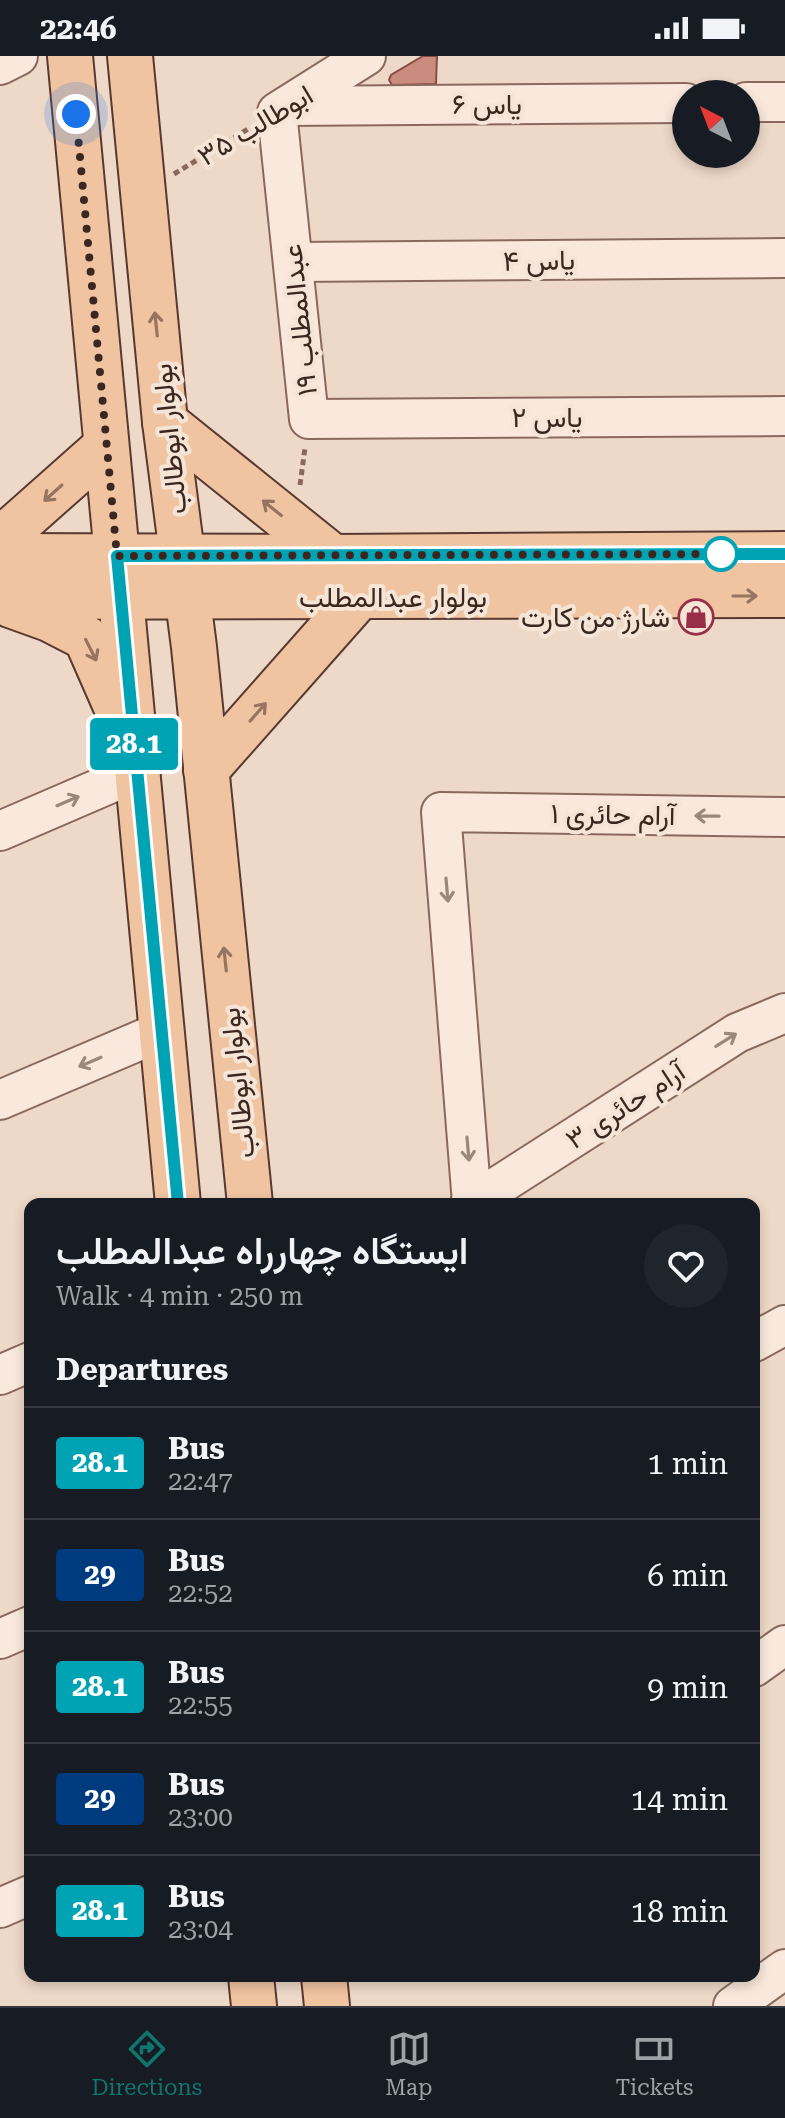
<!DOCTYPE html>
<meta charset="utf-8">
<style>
:root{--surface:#171b24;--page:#20242c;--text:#f1f3f6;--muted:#9ea1a6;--line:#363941;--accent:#0f766e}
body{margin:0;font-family:"Roboto Serif",Vazirmatn,serif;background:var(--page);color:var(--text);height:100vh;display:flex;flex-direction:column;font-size:30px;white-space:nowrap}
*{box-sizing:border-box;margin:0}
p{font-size:26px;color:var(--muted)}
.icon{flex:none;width:44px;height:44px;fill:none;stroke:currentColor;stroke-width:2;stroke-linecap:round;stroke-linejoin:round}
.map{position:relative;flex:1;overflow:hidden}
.panel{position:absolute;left:24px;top:1142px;width:736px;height:784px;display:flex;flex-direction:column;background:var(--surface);border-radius:16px;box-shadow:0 4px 12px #0003}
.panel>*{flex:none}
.badge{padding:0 16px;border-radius:6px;font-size:28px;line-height:52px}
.needle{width:52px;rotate:318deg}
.controls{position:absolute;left:672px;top:24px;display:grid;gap:16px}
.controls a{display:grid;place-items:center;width:88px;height:88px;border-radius:50%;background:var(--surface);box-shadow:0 4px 12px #0003;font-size:40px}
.you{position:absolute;width:40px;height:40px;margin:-20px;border:6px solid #fff;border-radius:50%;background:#1a73e8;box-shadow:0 0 0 12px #1a73e833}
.map>.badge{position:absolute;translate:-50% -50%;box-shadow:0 0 0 4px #fff}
h2{padding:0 32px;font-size:30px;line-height:72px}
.round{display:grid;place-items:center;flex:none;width:84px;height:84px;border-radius:42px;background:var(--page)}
.headline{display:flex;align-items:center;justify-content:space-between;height:136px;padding:0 32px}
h1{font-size:38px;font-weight:600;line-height:60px}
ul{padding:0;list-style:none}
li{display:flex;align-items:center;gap:24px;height:112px;padding:0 32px;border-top:2px solid var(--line)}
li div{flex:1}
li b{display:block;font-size:30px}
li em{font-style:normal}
li .badge{min-width:88px;font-weight:700;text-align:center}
.status{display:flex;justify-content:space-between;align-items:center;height:56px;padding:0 40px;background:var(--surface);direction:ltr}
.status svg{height:22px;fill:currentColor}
.dock{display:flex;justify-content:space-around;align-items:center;height:112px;border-top:2px solid var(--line);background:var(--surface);font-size:22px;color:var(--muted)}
.dock a{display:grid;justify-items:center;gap:4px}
.dock .on{color:var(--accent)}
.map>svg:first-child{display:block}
</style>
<div class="status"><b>22:46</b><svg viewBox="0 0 49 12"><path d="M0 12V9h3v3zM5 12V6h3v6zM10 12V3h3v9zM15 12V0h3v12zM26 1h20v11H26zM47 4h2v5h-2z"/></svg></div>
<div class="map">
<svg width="785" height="1950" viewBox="0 0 785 1950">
<rect width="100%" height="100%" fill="#eed9c8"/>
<!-- building -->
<path fill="#cb8b7f" stroke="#894d43" stroke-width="2" d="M423,0H437L436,28L392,29L389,24L391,19Z"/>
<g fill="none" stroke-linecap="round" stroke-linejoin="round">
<defs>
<g id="minor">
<path d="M366,0L277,56L309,363L785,360"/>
<path d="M0,9L18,0"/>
<path d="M746,46H785"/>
<path d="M287,50L686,47"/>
<path d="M293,206L785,202"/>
<path d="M0,775L137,716"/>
<path d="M0,1044L162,975"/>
<path d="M472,1147L441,756L785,761"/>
<path d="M470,1148L737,977L785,957"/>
<path d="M754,1286L785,1269"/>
<path d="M0,1319L30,1306"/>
<path d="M0,1583L30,1570"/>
<path d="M754,1611L785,1589"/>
<path d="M0,1852L30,1839"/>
<path d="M733,1950L785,1913"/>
</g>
<g id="major">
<path d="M70,0L178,1148"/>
<path d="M130,0L165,366L194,591L250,1148"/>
<path d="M165,366L333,501"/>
<path d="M0,484L106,390"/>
<path d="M0,500L333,501L785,498"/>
<path d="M0,541L785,539"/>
<path d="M10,549L49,563L86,582L118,655"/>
<path d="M206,714L359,541"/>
<path d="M251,1920L254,1950"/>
<path d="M324,1920L327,1950"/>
</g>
</defs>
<!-- minor casing -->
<use href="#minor" stroke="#8a695d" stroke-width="42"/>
<!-- major casing -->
<use href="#major" stroke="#583931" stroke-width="48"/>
<!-- path -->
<g stroke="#8a695d" stroke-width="5" stroke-dasharray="6 4" stroke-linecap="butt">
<path d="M174,118L248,73"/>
<path d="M300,429L305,392"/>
</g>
<!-- minor -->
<use href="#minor" stroke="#f9e8db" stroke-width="38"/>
<!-- major -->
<use href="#major" stroke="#f0c3a1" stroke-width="44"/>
</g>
<!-- one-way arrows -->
<defs><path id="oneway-shaft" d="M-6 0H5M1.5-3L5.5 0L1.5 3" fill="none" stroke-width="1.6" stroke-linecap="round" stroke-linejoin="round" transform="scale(2)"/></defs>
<g stroke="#967460">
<use href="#oneway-shaft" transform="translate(156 268) rotate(-96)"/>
<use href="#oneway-shaft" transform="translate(53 437) rotate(138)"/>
<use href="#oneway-shaft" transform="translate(272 452) rotate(-141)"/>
<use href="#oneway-shaft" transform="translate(745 540)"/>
<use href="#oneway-shaft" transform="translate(91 594) rotate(63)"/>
<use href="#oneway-shaft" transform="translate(258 656) rotate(-49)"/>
<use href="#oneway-shaft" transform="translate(225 903) rotate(-96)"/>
</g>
<g stroke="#9a877e">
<use href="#oneway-shaft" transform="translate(68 745) rotate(-23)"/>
<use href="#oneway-shaft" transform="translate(707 760) rotate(-179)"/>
<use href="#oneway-shaft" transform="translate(447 834) rotate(85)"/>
<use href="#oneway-shaft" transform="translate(726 984) rotate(-32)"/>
<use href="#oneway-shaft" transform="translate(90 1006) rotate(157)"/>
<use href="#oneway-shaft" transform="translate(468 1093) rotate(85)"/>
</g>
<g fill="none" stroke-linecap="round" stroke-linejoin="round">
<defs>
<path id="line" d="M178,1148L117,500L785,498"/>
</defs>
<!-- line casing -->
<use href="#line" stroke="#fff" stroke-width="18"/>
<!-- line -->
<use href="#line" stroke="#00a3b4" stroke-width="12"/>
<!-- walk -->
<path stroke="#3b2620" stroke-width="8" stroke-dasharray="0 14.4" d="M76,58L117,500L725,498H721"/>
</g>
<!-- icons -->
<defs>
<symbol id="shop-ring" viewBox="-11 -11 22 22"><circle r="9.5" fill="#f5e5d7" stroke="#982e4a" stroke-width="1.5"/><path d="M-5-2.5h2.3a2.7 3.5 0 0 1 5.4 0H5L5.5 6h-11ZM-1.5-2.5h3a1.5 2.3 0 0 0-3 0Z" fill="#982e4a"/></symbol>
</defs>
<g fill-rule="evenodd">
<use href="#shop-ring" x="676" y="541" width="40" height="40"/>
</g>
<!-- markers -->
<circle fill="#fff" stroke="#00a3b4" stroke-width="4" cx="721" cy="498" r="16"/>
<g text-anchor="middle" stroke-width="8" stroke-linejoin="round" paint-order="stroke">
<!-- street labels -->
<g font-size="28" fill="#3b2620" stroke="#f5e5d7">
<text x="487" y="58">یاس ۶</text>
<text transform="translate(255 69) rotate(-31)" y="10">ابوطالب ۳۵</text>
<text transform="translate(539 204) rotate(-1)" y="10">یاس ۴</text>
<text transform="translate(299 264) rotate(-96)" y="10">عبدالمطلب ۱۹</text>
<text x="547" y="371">یاس ۲</text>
<text transform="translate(169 383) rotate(-96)" y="10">بولوار ابوطالب</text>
<text x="393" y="551">بولوار عبدالمطلب</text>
<text transform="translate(613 758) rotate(1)" y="10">آرام حائری ۱</text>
<text transform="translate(237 1027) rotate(-96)" y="10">بولوار ابوطالب</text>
<text transform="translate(625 1049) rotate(-33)" y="10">آرام حائری ۳</text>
</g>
<!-- poi labels -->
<g font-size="28" fill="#3b2620" stroke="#f5e5d7" text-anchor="end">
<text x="670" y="571">شارژ من کارت</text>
</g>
</g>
</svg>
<div class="controls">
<a><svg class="needle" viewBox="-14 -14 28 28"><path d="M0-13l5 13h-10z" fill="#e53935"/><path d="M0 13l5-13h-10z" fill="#9ea1a6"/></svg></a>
</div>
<div class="you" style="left:76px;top:58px"></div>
<b class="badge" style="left:134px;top:688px;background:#00a3b4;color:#fff">28.1</b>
<section class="panel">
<div class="headline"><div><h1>ایستگاه چهارراه عبدالمطلب</h1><p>Walk · 4 min · 250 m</p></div><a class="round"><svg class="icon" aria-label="heart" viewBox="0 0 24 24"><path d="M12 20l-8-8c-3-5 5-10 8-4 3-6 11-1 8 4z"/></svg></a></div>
<h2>Departures</h2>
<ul>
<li><span class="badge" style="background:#00a3b4;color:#fff">28.1</span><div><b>Bus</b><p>22:47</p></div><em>1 min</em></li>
<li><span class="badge" style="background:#003b80;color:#fff">29</span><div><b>Bus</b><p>22:52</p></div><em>6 min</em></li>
<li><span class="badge" style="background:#00a3b4;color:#fff">28.1</span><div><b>Bus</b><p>22:55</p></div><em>9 min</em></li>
<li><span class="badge" style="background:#003b80;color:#fff">29</span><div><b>Bus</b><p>23:00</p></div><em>14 min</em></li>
<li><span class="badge" style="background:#00a3b4;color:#fff">28.1</span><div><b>Bus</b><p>23:04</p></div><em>18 min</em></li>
</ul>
</section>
</div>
<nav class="dock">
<a class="on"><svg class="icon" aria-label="directions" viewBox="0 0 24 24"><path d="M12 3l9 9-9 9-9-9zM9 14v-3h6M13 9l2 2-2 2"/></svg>Directions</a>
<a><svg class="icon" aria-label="map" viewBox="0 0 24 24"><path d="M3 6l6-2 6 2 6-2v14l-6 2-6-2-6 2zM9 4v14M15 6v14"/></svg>Map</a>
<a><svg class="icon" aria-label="tickets" viewBox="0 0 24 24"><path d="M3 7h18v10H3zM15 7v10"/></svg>Tickets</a>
</nav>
